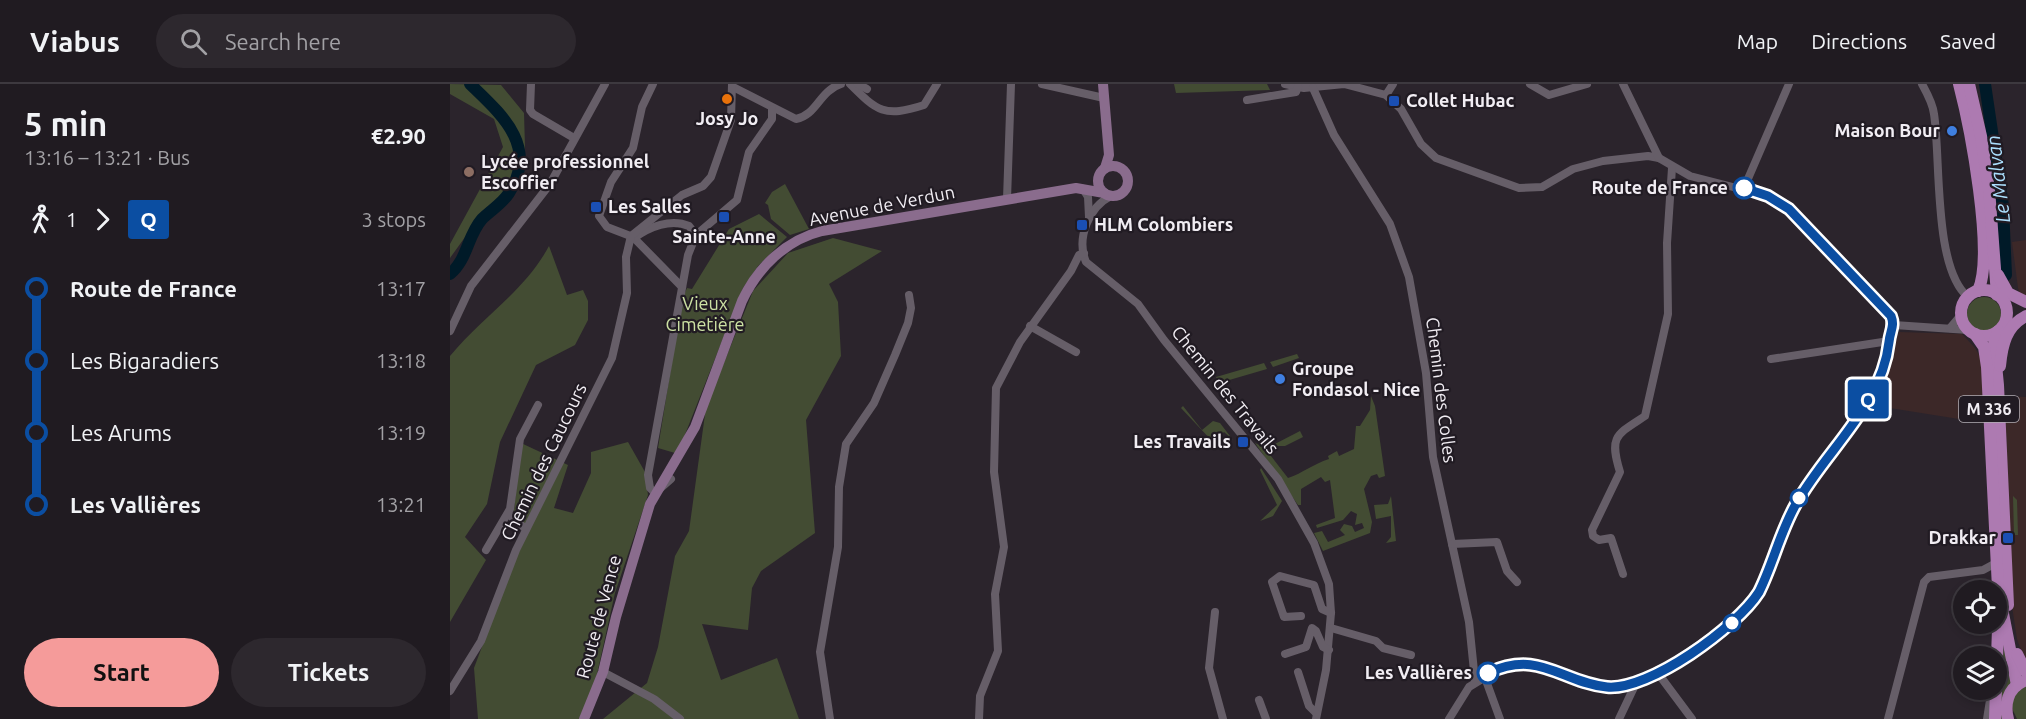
<!DOCTYPE html>
<meta charset="utf-8">
<style>
:root{--surface:#201b21;--page:#2d282e;--text:#f1f3f6;--muted:#a2a1a5;--line:#3d393f;--accent:#f59b9a}
body{margin:0;font-family:Ubuntu,sans-serif;background:var(--page);color:var(--text);height:100vh;display:flex;flex-direction:column;font-size:22px;white-space:nowrap}
*{box-sizing:border-box;margin:0}
p{font-size:20px;color:var(--muted)}
.icon{flex:none;width:33px;height:33px;fill:none;stroke:currentColor;stroke-width:2;stroke-linecap:round;stroke-linejoin:round}
.map{position:relative;flex:1;overflow:hidden}
.details{display:flex;flex-direction:column;background:var(--surface);width:450px}
.details>*{flex:none}
.badge{padding:0 12px;border-radius:4px;font-size:21px;line-height:39px}
.tools{position:absolute;left:1503px;top:496px;display:grid;gap:12px}
.tools a{display:grid;place-items:center;width:54px;height:54px;border-radius:50%;background:var(--surface);box-shadow:0 3px 9px #0003,0 0 0 2px var(--line);font-size:30px}
.map>.badge{position:absolute;translate:-50% -50%;box-shadow:0 0 0 3px #fff}
.legs{display:flex;align-items:center;gap:9px;height:66px;padding:0 24px;font-size:20px}
.legs p{margin-inline-start:auto}
.headline{display:flex;align-items:center;justify-content:space-between;height:102px;padding:0 24px}
h1{font-size:33px;font-weight:600;line-height:45px}
.button{display:flex;gap:12px;margin-top:auto;padding:12px 24px}
.button a{flex:1;height:69px;border-radius:36px;background:var(--accent);color:#111;font-size:24px;font-weight:600;line-height:69px;text-align:center}
.button a+a{background:var(--page);color:var(--text)}
ul{padding:0 24px;list-style:none}
li{display:flex;align-items:center;gap:21px;height:72px;font-size:22px}
li i{display:grid;place-items:center;width:9px;height:100%;margin:0 8px;background:currentColor}
li i::after{content:'';width:15px;height:15px;margin:-8px;border:4px solid;border-radius:50%;background:var(--surface)}
li p{margin-inline-start:auto}
li:first-child i{background:linear-gradient(#0000 50%,currentColor 0)}
li:last-child i{background:linear-gradient(currentColor 50%,#0000 0)}
header{display:flex;align-items:center;gap:36px;box-sizing:border-box;height:84px;padding:0 30px;background:var(--surface);border-bottom:2px solid var(--line)}
header strong{font-size:28px}
nav{display:flex;gap:33px;margin-inline-start:auto;font-size:21px}
.search{width:420px;height:54px;background:var(--page);display:flex;align-items:center;gap:15px;box-sizing:border-box;padding:0 21px;border-radius:33px;color:var(--muted);font-size:22px}
main{display:flex;flex:1;min-height:0}
.map>svg:first-child{display:block}
</style>
<header>
<strong>Viabus</strong>
<div class="search"><svg class="icon" aria-label="search" viewBox="0 0 24 24"><circle cx="10" cy="10" r="6"/><path d="M15 15l6 6"/></svg>Search here</div>
<nav><a>Map</a><a>Directions</a><a>Saved</a></nav>
</header>
<main>
<section class="details">
<div class="headline"><div><h1>5 min</h1><p>13:16 – 13:21 · Bus</p></div><b>€2.90</b></div>
<div class="legs"><svg class="icon" aria-label="walk" viewBox="0 0 24 24"><circle cx="13" cy="4" r="2"/><path d="M13 8l-2 6 4 7M11 14l-3 7M7 12l3-4h3l4 4"/></svg>1<svg class="icon" aria-label="forward" viewBox="0 0 24 24"><path d="M9 5l7 7-7 7"/></svg><b class="badge" style="background:#0b4ea2;color:#fff">Q</b><p>3 stops</p></div>
<ul>
<li><i style="color:#0b4ea2"></i><b>Route de France</b><p>13:17</p></li>
<li><i style="color:#0b4ea2"></i><span>Les Bigaradiers</span><p>13:18</p></li>
<li><i style="color:#0b4ea2"></i><span>Les Arums</span><p>13:19</p></li>
<li><i style="color:#0b4ea2"></i><b>Les Vallières</b><p>13:21</p></li>
</ul>
<div class="button"><a>Start</a><a>Tickets</a></div>
</section>
<div class="map">
<svg width="1576" height="635" viewBox="0 0 1576 635">
<rect width="100%" height="100%" fill="#2b242c"/>
<!-- commercial -->
<g fill="#3c2828">
<path d="M1576,156V214L1570,211L1568,204L1562,158Z"/>
<path d="M1449,248L1512,250L1525,264L1532,276L1534,339L1421,321Z"/>
<path d="M1555,312L1576,313V581L1567,555L1561,516Z"/>
</g>
<!-- green -->
<g fill="#434c33">
<path d="M0,0L51,1L74,29L75,63L68,97L36,124L0,174V160L53,63L44,35L0,10Z"/>
<path d="M724,0H817L820,6L726,9Z"/>
<path d="M335,100L359,145L340,151L321,135L318,121L315,119L322,108Z"/>
<path d="M309,130L337,153L308,182L293,204L234,353L225,369L208,364L232,216L237,204L242,205L279,145Z"/>
<path d="M383,154L432,167L379,200L388,218L391,272L356,336L365,449L311,487L302,504L298,546L252,540L271,596L327,574L349,635H153L197,599L208,563L225,472L239,447L256,323L303,207L338,169Z"/>
<path d="M99,162L117,211L133,206L138,217V236L125,261L86,281L50,358L37,420L15,453L36,476L0,538V272C32,233 75,207 99,162Z"/>
<circle cx="1534" cy="230" r="17"/>
<path d="M847,270L849,274L823,283L820,278Z"/>
<path d="M814,279L817,285L769,299L766,293Z"/>
<path d="M921,312L925,322L935,392L929,394L927,390L921,392L914,405L922,438L920,449L873,467L864,449L872,447L878,458L895,451L890,446L894,440L902,442L905,448L914,444L912,439L905,441L907,430L901,427L893,436L867,444L866,441L885,434L880,396L875,398L871,393L851,405V421H848L805,359L814,363L838,394C853,389 863,380 879,375L878,372L887,367L889,372L904,365L906,342H910L920,326Z"/>
<path d="M733,322L752,346L763,337L770,339L783,356L774,348L763,358L731,324Z"/>
<path d="M850,347L853,353L835,362H821Z"/>
<path d="M178,358L195,388L198,411L165,509L145,599L129,635H28L24,584L75,448L63,435L71,359L118,381L104,424L123,429L141,389V368Z"/>
<path d="M811,384L832,417L823,432L810,437L827,421L810,386Z"/>
<path d="M941,412L946,457L936,459L941,453V432L926,435L924,421L938,420Z"/>
<path d="M1563,412L1567,416L1568,451H1564Z"/>
<path d="M1554,559L1563,591L1554,635H1548Z"/>
<path d="M1576,601V635H1567L1560,620L1563,612Z"/>
</g>
<g fill="none" stroke-linecap="round" stroke-linejoin="round">
<!-- river -->
<g stroke="#001a28" stroke-width="12">
<path d="M1535,0L1553,122L1556,191"/>
<path d="M0,190C18,175 17,152 32,135C41,126 52,120 59,109C89,62 51,30 20,0"/>
</g>
<!-- street -->
<g stroke="#665e68" stroke-width="8">
<path d="M81,0L80,26L83,30L124,54"/>
<path d="M203,0L192,23L183,64L161,98L149,132L157,143L183,153L232,203"/>
<path d="M400,0C427,27 434,34 474,21L487,0"/>
<path d="M408,0L417,5"/>
<path d="M592,0L654,14"/>
<path d="M835,0L854,4L894,0L936,11L951,25L971,60L986,74L1069,104L1092,103L1123,85L1153,77L1198,72L1209,74L1240,92L1318,112L1339,125L1434,224L1444,241"/>
<path d="M1080,0L1099,11L1137,0"/>
<path d="M1173,0L1209,74"/>
<path d="M1472,0C1477,9 1483,20 1484,30C1491,74 1483,184 1518,213"/>
<path d="M283,3L346,35C367,31 369,7 391,0"/>
<path d="M863,4L884,51L940,140L959,193L976,289L983,373L1019,538L1025,597"/>
<path d="M936,11L943,0"/>
<path d="M797,16L846,8L848,3"/>
<path d="M1294,104L1339,0"/>
<path d="M633,105L638,113L639,133"/>
<path d="M661,112C639,123 626,154 636,178L688,220L714,256L828,395L864,459L879,500L881,529L876,586L866,635"/>
<path d="M557,115L561,0"/>
<path d="M184,154C199,143 221,134 239,142L246,151"/>
<path d="M1444,241L1518,246"/>
<path d="M580,242L626,268"/>
<path d="M1500,244L1511,231"/>
<path d="M0,247L21,202L100,100L155,0"/>
<path d="M1321,275L1439,257"/>
<path d="M221,395L205,409L200,404L198,391L238,171L246,151L287,116L299,68L322,35V25"/>
<path d="M58,430L76,445"/>
<path d="M1002,460L1047,458L1057,487L1067,498"/>
<path d="M36,466L60,425L70,355L88,321"/>
<path d="M1173,490L1161,454L1149,456L1143,452L1142,446L1170,388C1159,352 1166,351 1195,332L1218,230L1217,159L1222,84"/>
<path d="M765,528L759,584L773,635"/>
<path d="M851,532L834,533L822,498L830,492L864,501L872,525L881,529"/>
<path d="M881,544L926,557L933,564L961,571"/>
<path d="M835,570L856,563L862,544L866,547L873,563L879,566"/>
<path d="M153,588L204,615L230,635"/>
<path d="M848,588L859,622L866,629"/>
<path d="M1207,588L1242,635"/>
<path d="M1034,591L1050,635"/>
<path d="M0,607L31,557L66,466L162,274L177,209L176,173L181,152L232,111L253,102L261,93L281,36L282,0"/>
<path d="M809,616L816,635"/>
<path d="M380,635L370,568L388,463L389,403L396,360L424,319L445,271L458,239L461,224L459,211"/>
<path d="M529,635L530,612L548,567L545,510L554,463L544,388L546,304L570,258L621,187L629,171L634,169"/>
<path d="M999,635L1019,603L1053,582L1064,580L1081,581L1154,602H1174L1221,580L1289,533L1309,509L1345,421L1398,348L1423,306L1436,276L1444,241"/>
<path d="M1169,635L1187,597"/>
<path d="M1438,635L1474,498L1479,493L1533,486L1546,479"/>
<path d="M1537,635L1540,616"/>
</g>
<!-- secondary -->
<g stroke="#8a6c8d" stroke-width="10">
<path d="M653,0L659,71L655,84"/>
<circle cx="663" cy="97" r="15"/>
<path d="M134,635L153,588L166,533L200,420L245,343L292,217C308,183 336,156 372,147L626,104L654,109"/>
</g>
<!-- primary -->
<g stroke="#ad7ab1" stroke-width="12">
<path d="M1509,0C1520,42 1545,170 1528,207"/>
<path d="M1519,0L1531,52L1539,105L1547,211"/>
<path d="M1548,191L1558,209L1576,218"/>
<circle cx="1534" cy="229" r="23"/>
<path d="M1548,247L1544,260L1548,301L1558,521"/>
<path d="M1525,250L1534,263L1537,283L1548,504L1567,601"/>
<path d="M1550,282C1552,261 1556,242 1576,232"/>
<path d="M1567,570L1576,588"/>
<path d="M1545,635L1548,544"/>
<path d="M1558,635C1554,620 1558,605 1572,598"/>
</g>
</g>
<g fill="none" stroke-linecap="round" stroke-linejoin="round">
<defs>
<path id="line-1" d="M1038,589C1090,565 1110,598 1157,603C1199,607 1287,543 1309,508C1323,480 1330,448 1346,420C1376,366 1432,322 1439,258C1440,247 1445,242 1441,232L1339,125L1318,112L1294,104"/>
</defs>
<!-- line-1 casing -->
<use href="#line-1" stroke="#fff" stroke-width="14"/>
<!-- line-1 -->
<use href="#line-1" stroke="#0b4ea2" stroke-width="9"/>
</g>
<!-- markers -->
<circle fill="#e8710a" stroke="#211b23" stroke-width="2" cx="277" cy="15" r="6"/>
<g fill="#1a4fb4" stroke="#211b23" stroke-width="2">
<rect x="938" y="11" width="12" height="12" rx="3"/>
<rect x="140" y="117" width="12" height="12" rx="3"/>
<rect x="268" y="127" width="12" height="12" rx="3"/>
<rect x="626" y="135" width="12" height="12" rx="3"/>
<rect x="787" y="352" width="12" height="12" rx="3"/>
<rect x="1552" y="448" width="12" height="12" rx="3"/>
</g>
<g fill="#3f7fe0" stroke="#211b23" stroke-width="2">
<circle cx="1502" cy="47" r="6"/>
<circle cx="830" cy="295" r="6"/>
</g>
<circle fill="#8d6e63" stroke="#211b23" stroke-width="2" cx="19" cy="88" r="6"/>
<g fill="#fff" stroke="#0b4ea2" stroke-width="3">
<circle cx="1294" cy="104" r="10"/>
<circle cx="1349" cy="414" r="8"/>
<circle cx="1282" cy="539" r="8"/>
<circle cx="1038" cy="589" r="10"/>
</g>
<g text-anchor="middle" stroke-width="4.5" stroke-linejoin="round" paint-order="stroke">
<!-- shield labels -->
<rect fill="#211b23" stroke="#b3aeb5" stroke-width="1.5" x="1509" y="312" width="60" height="26" rx="4.5"/>
<g font-size="16" font-weight="bold" fill="#f1edf3">
<text x="1539" y="331">M 336</text>
</g>
<!-- poi labels -->
<g font-size="18" font-weight="bold" fill="#f1edf3" stroke="#211b23" text-anchor="start">
<text x="956" y="23">Collet Hubac</text>
<text x="277" y="41" text-anchor="middle">Josy Jo</text>
<text x="1490" y="53" text-anchor="end">Maison Bour</text>
<text x="31" y="84">Lycée professionnel<tspan x="31" dy="21">Escoffier</tspan></text>
<text x="158" y="129">Les Salles</text>
<text x="644" y="147">HLM Colombiers</text>
<text x="274" y="159" text-anchor="middle">Sainte-Anne</text>
<text x="842" y="291">Groupe<tspan x="842" dy="21">Fondasol - Nice</tspan></text>
<text x="781" y="364" text-anchor="end">Les Travails</text>
<text x="1546" y="460" text-anchor="end">Drakkar</text>
</g>
<!-- stop labels -->
<g font-size="18" font-weight="bold" fill="#f1edf3" stroke="#211b23" text-anchor="end">
<text x="1278" y="110">Route de France</text>
<text x="1022" y="595">Les Vallières</text>
</g>
<!-- street labels -->
<g font-size="18" fill="#f1edf3" stroke="#211b23">
<text transform="translate(432 122) rotate(-11)" y="6">Avenue de Verdun</text>
<text transform="translate(775 306) rotate(51)" y="6">Chemin des Travails</text>
<text transform="translate(991 306) rotate(83)" y="6">Chemin des Colles</text>
<text transform="translate(94 378) rotate(-64)" y="6">Chemin des Caucours</text>
<text transform="translate(149 533) rotate(-75)" y="6">Route de Vence</text>
</g>
<!-- park labels -->
<g font-size="18" fill="#cce1a3" stroke="#211b23">
<text x="255" y="226">Vieux<tspan x="255" dy="21">Cimetière</tspan></text>
</g>
<!-- water labels -->
<g font-size="20" font-style="italic" fill="#abdffd" stroke="#211b23">
<text transform="translate(1548 95) rotate(-97)" y="7">Le Malvan</text>
</g>
</g>
</svg>
<div class="tools">
<a><svg class="icon" aria-label="locate" viewBox="0 0 24 24"><circle cx="12" cy="12" r="6"/><path d="M12 2v4M12 18v4M2 12h4M18 12h4"/></svg></a>
<a><svg class="icon" aria-label="layers" viewBox="0 0 24 24"><path d="M12 4l9 5-9 5-9-5zM3 14l9 5 9-5"/></svg></a>
</div>
<b class="badge" style="left:1418px;top:315px;background:#0b4ea2;color:#fff">Q</b>
</div>
</main>
